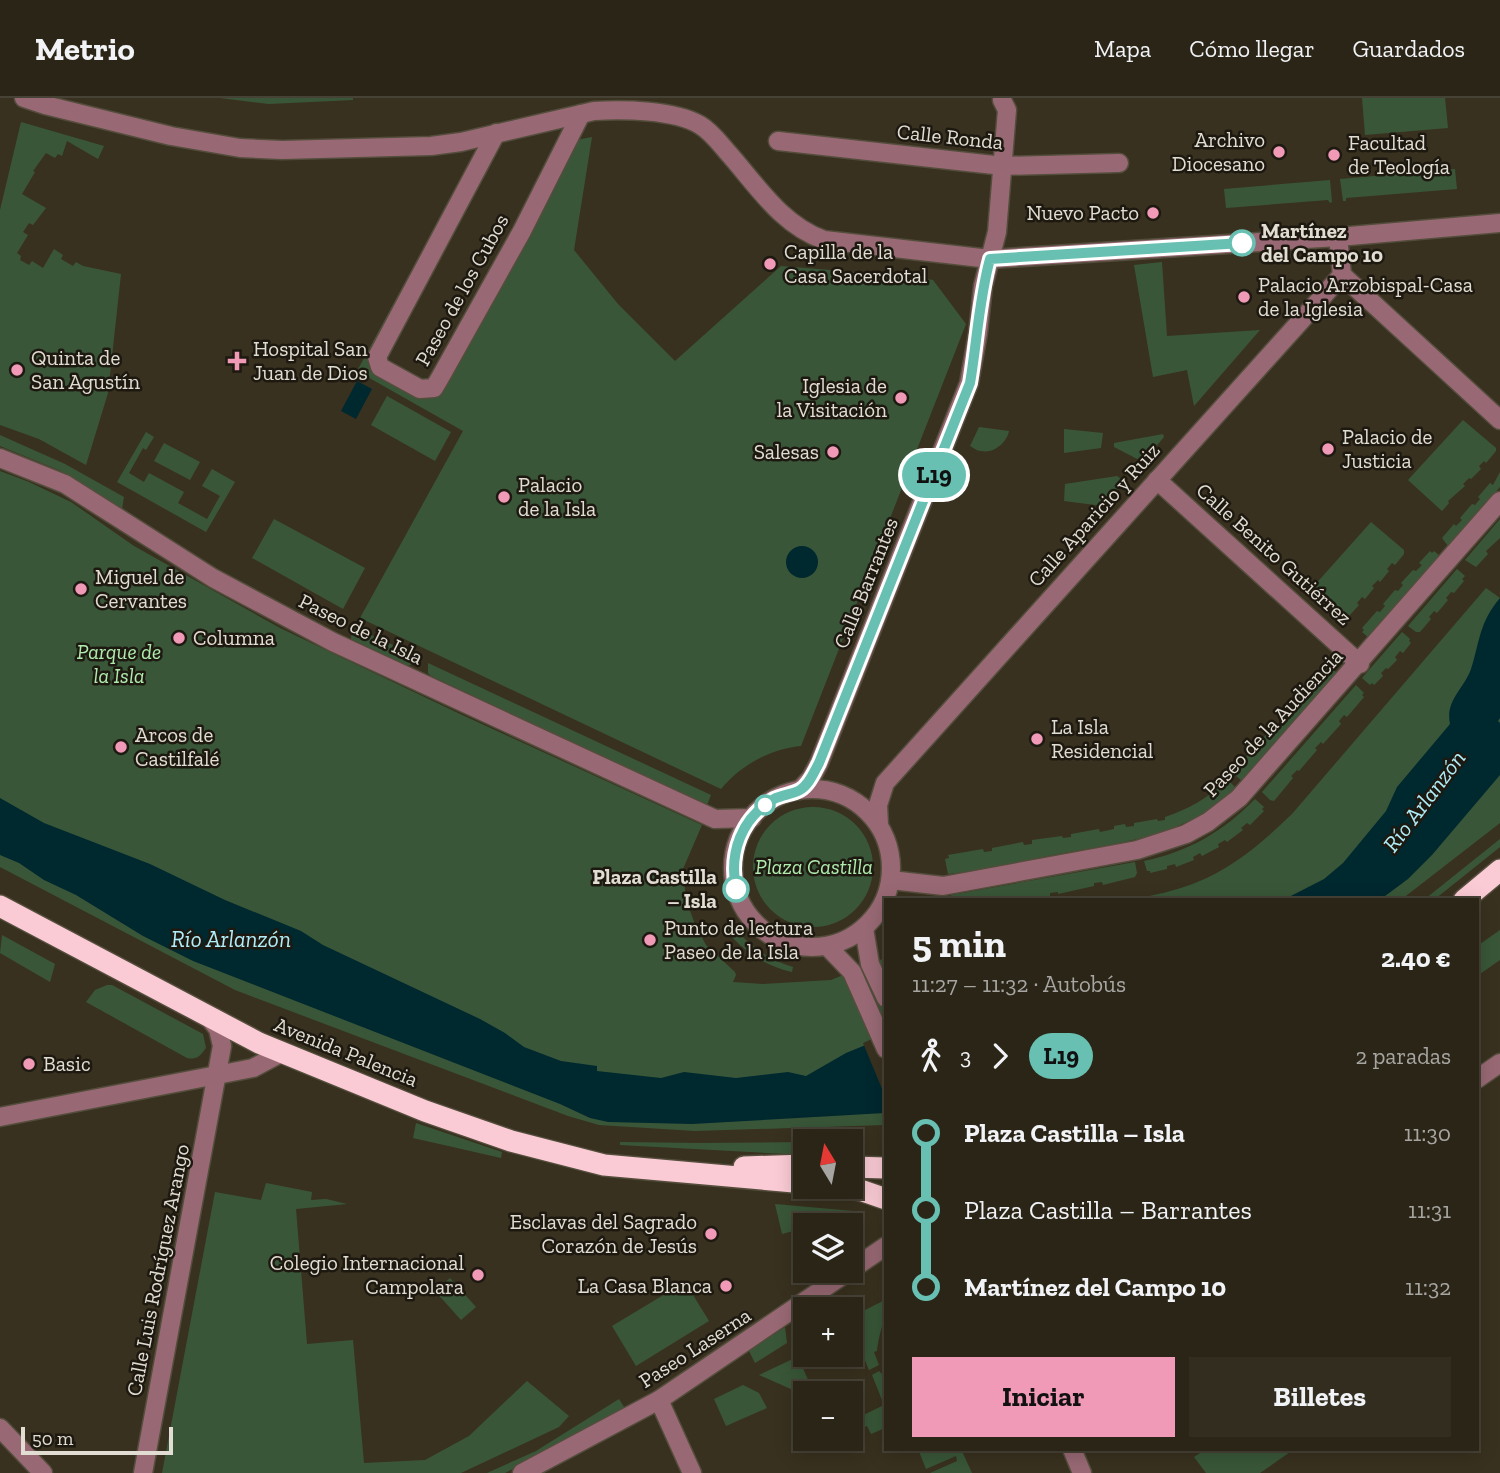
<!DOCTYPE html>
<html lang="es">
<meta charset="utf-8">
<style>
:root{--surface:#2b2517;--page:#332d20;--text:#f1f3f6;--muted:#a6a5a1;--line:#474236;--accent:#f09ab7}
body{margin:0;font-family:"Zilla Slab",serif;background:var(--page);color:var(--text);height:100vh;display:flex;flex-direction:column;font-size:26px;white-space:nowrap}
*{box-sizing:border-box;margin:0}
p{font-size:23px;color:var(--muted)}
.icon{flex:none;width:38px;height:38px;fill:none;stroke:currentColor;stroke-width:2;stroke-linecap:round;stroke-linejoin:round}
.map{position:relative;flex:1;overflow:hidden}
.panel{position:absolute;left:884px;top:800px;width:595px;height:553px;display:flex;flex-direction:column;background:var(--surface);border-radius:0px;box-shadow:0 4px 18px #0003,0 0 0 2px var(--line)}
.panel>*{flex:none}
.badge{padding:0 14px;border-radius:23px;font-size:24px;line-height:46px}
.needle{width:46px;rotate:350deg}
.tools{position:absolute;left:793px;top:1031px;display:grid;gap:14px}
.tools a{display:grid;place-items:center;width:70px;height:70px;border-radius:0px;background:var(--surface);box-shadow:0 4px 18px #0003,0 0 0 2px var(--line);font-size:35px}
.scale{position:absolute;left:21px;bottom:18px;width:152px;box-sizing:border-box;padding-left:7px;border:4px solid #e2ddd2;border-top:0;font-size:19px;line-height:24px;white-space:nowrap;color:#e2ddd2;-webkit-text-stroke:5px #1d1911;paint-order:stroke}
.map>.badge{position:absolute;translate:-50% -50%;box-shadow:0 0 0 4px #fff}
.legs{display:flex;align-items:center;gap:10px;height:77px;padding:0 28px;font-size:23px}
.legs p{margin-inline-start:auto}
.headline{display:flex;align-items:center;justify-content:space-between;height:119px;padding:0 28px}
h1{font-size:38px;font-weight:700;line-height:52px}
.button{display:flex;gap:14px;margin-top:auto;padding:14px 28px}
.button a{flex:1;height:80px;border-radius:0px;background:var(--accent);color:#111;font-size:28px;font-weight:700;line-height:80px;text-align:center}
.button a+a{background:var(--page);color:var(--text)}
ul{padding:0 28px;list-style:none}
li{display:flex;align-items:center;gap:24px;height:77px;font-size:26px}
li i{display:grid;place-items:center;width:10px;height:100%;margin:0 9px;background:currentColor}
li i::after{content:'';width:18px;height:18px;margin:-9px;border:5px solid;border-radius:50%;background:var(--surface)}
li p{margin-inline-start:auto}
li:first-child i{background:linear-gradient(#0000 50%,currentColor 0)}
li:last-child i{background:linear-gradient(currentColor 50%,#0000 0)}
header{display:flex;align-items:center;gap:42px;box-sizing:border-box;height:98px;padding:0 35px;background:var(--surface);border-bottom:2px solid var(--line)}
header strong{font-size:33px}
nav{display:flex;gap:38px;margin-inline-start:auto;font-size:24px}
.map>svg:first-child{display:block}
</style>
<header>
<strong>Metrio</strong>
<nav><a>Mapa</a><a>Cómo llegar</a><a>Guardados</a></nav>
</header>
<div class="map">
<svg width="1500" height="1375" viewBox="0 0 1500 1375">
<rect width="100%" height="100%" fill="#39311f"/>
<!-- green -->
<g fill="#395738">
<path d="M220,0H353V2L269,6Z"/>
<path d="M1362,0H1445L1448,30L1365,37Z"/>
<path d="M21,24L104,48L98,61L67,43L62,58L58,56L55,60L46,55L33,73L35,74L22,96L46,110L33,127L29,125L23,134L28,137L17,155L21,158L20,162L29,167L32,163L43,170L54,151L63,157L61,161L73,168L76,164L83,168L121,176L108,295L86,367L39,341L0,327V112Z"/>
<path d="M592,39L574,152L618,206L675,263L781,168L904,178L933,182L966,226L801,648C770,651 741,667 721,691L360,520L463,333L357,273L472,61L478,60L371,261L397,285L427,301L439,296L463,256L576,42Z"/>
<path d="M1455,71L1457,91L1346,100V103H1343L1340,81Z"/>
<path d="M1330,82L1332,104L1330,105L1328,102L1226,110L1224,91Z"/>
<path d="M1162,164L1167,238L1260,232L1194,308L1187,272L1153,279L1134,167Z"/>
<path d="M387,298L451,334L435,363L371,327Z"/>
<path d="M1463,322L1496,350V353L1486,365L1484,363L1479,368L1481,371L1471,381L1469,380L1463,386L1465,388L1448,403L1449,405L1442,413L1408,382Z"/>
<path d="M979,329L1009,333C1007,344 994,356 981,353C977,353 974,350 970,348Z"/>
<path d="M1064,331L1103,335L1101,350L1064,355Z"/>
<path d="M146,334L154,339L146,352L143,350L129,375L144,384L149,375L184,394L178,405L207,421L220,398L202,388L212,371L235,384L206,434L117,384Z"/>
<path d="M1163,336L1164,339L1143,364L1114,349V345Z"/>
<path d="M0,337L65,366L124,399L122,411L61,373L0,348Z"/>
<path d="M164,345L200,364L190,382L154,363Z"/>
<path d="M0,373L29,384L71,404L134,448L280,530L460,616L702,727L683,771L686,802L696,829L706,847L735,874L736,877L733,884L763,886L831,882L885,860V1027L695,1033L599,1027L568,1018L235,892L0,769Z"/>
<path d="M1500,374V389L1448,448L1442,440L1454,426L1456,428L1462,422L1460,420L1472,406L1475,407L1480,401L1478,399L1490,385L1493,387Z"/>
<path d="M1117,378L1125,384L1103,408L1064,403L1065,386Z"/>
<path d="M274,421L365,470L343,511L252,460Z"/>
<path d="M1500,421V440L1486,453L1488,456L1476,469L1465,462Z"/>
<path d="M1371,424L1404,452V456L1395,467L1392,465L1387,471L1389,473L1380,484L1378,482L1372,488L1374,490L1365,501L1362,499L1357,505L1359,507L1349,518L1347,517L1345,519L1313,489Z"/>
<path d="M1430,453L1432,455L1434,453L1440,458L1369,540L1362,534L1364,532L1362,530L1377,513L1380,514L1385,508L1383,506L1395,492L1398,493L1403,487L1401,485L1413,472L1416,473L1422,467L1419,465Z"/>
<path d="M1457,471L1465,478L1462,481L1464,483L1454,495L1451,494L1446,500L1448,502L1437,515L1434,513L1429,519L1431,521L1420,534H1416L1408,528Z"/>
<path d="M1486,490L1500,500V725L1402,801L1132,802C1153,797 1176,793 1195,785C1233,770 1263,744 1292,716Z"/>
<path d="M352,528L419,559L417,564L408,568L351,541Z"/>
<path d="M1402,534L1410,541L1409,543L1411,545L1403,555L1400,553L1395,559L1397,562L1388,571L1386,570L1381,575L1383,578L1374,587L1372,585L1370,587L1362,580Z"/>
<path d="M428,565L711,697L707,707L431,578L428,575Z"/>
<path d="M1331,569L1337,575L1242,683L1235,677L1237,674L1235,672L1251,653L1253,655L1259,649L1257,647L1275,626L1278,628L1284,622L1282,619L1300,599L1303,601L1308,594L1306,592L1326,570L1328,572Z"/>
<path d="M1356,587L1364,595L1362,597L1364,599L1347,619L1344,617L1339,623L1341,626L1323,646L1321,644L1315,650L1317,652L1299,673L1297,672L1291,678L1293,680L1274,703L1270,702L1262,694Z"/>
<path d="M1229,683L1236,690C1187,739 1118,745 1053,757C1018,764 983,772 948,776L945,761L949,760L948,757L983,751L984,754L992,753V750L1023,744L1024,747L1032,746V742L1062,738L1063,740L1071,739V736L1099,731L1100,734L1114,731V728L1125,726L1126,729L1134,728V725L1157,721L1158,723L1165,722V719C1188,711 1207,701 1224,684L1226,686Z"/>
<path d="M1255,701L1264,709L1262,711L1264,713L1250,727L1247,725L1241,730L1243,732L1227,744L1225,742L1218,746L1219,749L1202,758L1200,755L1193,759L1194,762L1176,769L1175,766L1167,768V771L1150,775V773H1147L1144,763C1188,754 1224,733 1255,701Z"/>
<circle cx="813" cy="769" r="60"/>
<path d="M1500,741V749L1435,801H1425Z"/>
<path d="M1135,764L1137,775L1135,779L1103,787L1102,784L1094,785V788L1058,796V794L1050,795V798L1035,802L952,801L951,797Z"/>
<path d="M733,827C748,848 769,862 793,869L792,874C765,868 744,854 726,832Z"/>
<path d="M1500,832V862L1477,878V852L1481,849L1480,846Z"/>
<path d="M2,837L55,866L50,884L0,855Z"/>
<path d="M107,887H112L203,936L206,950C200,958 197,962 187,960L86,904L95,892Z"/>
<path d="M416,1025L502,1054L501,1060L413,1040Z"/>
<path d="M620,1044L698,1045L805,1044V1057L620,1047Z"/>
<path d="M266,1085L312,1094L311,1102L326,1101L347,1106L296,1111L307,1246L353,1242L364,1365L425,1362L469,1338L527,1283L569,1318L559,1329L461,1375H162L215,1094L261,1102Z"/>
<path d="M775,1106L854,1113L855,1116L816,1127H805V1130L782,1136Z"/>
<path d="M450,1180L476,1209L461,1222L435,1193Z"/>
<path d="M685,1184L709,1223L636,1268L612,1228Z"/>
<path d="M885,1202C886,1223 879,1233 877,1253L874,1254L879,1267L869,1272L851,1229V1219Z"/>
<path d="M785,1229L787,1245L755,1265L749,1253Z"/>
<path d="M805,1247V1255L798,1259L809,1284L793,1292L759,1277L797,1259L793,1254Z"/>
<path d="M879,1273L885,1279V1330L871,1336L867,1328L851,1335V1323L884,1307L872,1277Z"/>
<path d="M743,1287L759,1295L767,1310L726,1328L714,1301Z"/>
<path d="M619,1301L626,1312L505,1375H487L536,1353Z"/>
<path d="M918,1351H961L972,1375H930L957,1363L956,1358L926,1371Z"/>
<path d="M1206,1351H1292L1293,1352L1260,1375H1206L1194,1359Z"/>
</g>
<!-- water -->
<g fill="#00282f">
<path d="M357,283L372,291L356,321L341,313Z"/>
<circle cx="802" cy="464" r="16"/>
<path d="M1500,500V620L1498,623L1500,625V677L1432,757L1408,781L1381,801H1285L1324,781L1343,765L1386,713L1397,689L1450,626C1445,602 1464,591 1471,571C1480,542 1479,525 1500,500Z"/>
<path d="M0,700L44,725L150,766L225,802L301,833L323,847L480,921L505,935L524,949L561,963L597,968V973L661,980L684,974L736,980L788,974L806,978L846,955L885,939V1015L692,1026L608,1024L590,1020L560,1006L193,863L143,838L76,797L44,782L19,765L0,757Z"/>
</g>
<!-- pier -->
<path fill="#39311f" d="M886,935L885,998L863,945Z"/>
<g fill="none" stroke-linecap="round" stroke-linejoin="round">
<defs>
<g id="minor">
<path d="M24,0L45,7L171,38L240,50L282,52L431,48L461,44L594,13C623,11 675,12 700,27C712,34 721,47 730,57C758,89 782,127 824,142L990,161L1338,139L1500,125"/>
<path d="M496,35L377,259L380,269L420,291L434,290L441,278L522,133L581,16"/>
<path d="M778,43L1003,68L1119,65"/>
<path d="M1342,177L1500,322"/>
<path d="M0,360L65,386L213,480L333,544L715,721L752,720"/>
<path d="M1157,382L1360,566"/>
<circle cx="812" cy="770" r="79"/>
<path d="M800,692L811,680L819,665L969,285L978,235L983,188L997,134L1007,12L1002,2"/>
<path d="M879,727L878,707L885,685L1342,177L1338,139"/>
<path d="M891,782L943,788L1137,752L1186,736L1208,724L1239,700L1500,403"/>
<path d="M864,830L870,866L886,900"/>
<path d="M827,848L852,874L886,951"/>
<path d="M1477,981L1500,965"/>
<path d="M0,1019L253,970L281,955"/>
<path d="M659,1302L692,1375"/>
<path d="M0,1330L43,1375"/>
<path d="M1072,1351L1082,1375"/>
<path d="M143,1375L222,948L218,931L211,922"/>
<path d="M522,1375L659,1302L886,1148"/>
</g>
<g id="highway">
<path d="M1464,802L1500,772"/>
<path d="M0,808L259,945L425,1013L511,1043L604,1067L805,1085"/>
<path d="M744,1069L805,1067"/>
<path d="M850,1069L886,1070"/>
<path d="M838,1088L860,1092L886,1101"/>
</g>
</defs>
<!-- minor casing -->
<use href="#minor" stroke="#544d3c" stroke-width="21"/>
<!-- highway casing -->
<use href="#highway" stroke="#544d3c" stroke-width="24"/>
<!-- minor -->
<use href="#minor" stroke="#986974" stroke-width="18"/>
<!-- highway -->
<use href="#highway" stroke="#facbd5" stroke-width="21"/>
</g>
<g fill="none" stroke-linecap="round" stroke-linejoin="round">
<defs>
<path id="line-1" d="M736,791C729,755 741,720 774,701C782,697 793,696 800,692C809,687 814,674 819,665L970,285C977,244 979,201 990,161L1242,145"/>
</defs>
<!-- line-1 casing -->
<use href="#line-1" stroke="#fff" stroke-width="16"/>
<!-- line-1 -->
<use href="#line-1" stroke="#68c0b2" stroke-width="10"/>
</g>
<!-- markers -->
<g fill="#f09ab7" stroke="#1d1911" stroke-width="2.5">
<circle cx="1279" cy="54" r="7"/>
<circle cx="1334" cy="57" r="7"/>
<circle cx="1153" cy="115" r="7"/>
<circle cx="770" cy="166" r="7"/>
<circle cx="1244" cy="199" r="7"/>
<path d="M233.5 252.5h7v7h7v7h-7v7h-7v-7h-7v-7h7z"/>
<circle cx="17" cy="272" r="7"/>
<circle cx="901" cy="300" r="7"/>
<circle cx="1328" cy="351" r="7"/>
<circle cx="833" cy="354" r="7"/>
<circle cx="504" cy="399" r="7"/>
<circle cx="81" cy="491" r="7"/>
<circle cx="179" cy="540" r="7"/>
<circle cx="1037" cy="641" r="7"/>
<circle cx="121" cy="649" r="7"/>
<circle cx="650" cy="842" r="7"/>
<circle cx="29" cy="966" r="7"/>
<circle cx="711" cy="1136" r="7"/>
<circle cx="478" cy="1177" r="7"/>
<circle cx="726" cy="1188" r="7"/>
</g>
<g fill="#fff" stroke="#68c0b2" stroke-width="3.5">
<circle cx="1242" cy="145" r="12"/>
<circle cx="765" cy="707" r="9"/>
<circle cx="736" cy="791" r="12"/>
</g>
<g text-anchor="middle" stroke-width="5" stroke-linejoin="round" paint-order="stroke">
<!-- street labels -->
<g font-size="21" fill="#e2ddd2" stroke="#1d1911">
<text transform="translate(950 39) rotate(6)" y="7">Calle Ronda</text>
<text transform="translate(462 192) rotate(-61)" y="7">Paseo de los Cubos</text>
<text transform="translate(1094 417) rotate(-48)" y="7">Calle Aparicio y Ruiz</text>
<text transform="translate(1274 456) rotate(42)" y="7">Calle Benito Gutiérrez</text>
<text transform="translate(866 485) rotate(-68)" y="7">Calle Barrantes</text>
<text transform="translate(361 531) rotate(26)" y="7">Paseo de la Isla</text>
<text transform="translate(1273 625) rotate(-47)" y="7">Paseo de la Audiencia</text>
<text transform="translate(346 954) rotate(22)" y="7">Avenida Palencia</text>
<text transform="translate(158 1172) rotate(-79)" y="7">Calle Luis Rodríguez Arango</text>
<text transform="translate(695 1250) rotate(-33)" y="7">Paseo Laserna</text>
</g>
<!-- poi labels -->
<g font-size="21" fill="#e2ddd2" stroke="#1d1911" text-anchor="start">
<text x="1265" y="49" text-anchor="end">Archivo<tspan x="1265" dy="24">Diocesano</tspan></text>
<text x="1348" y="52">Facultad<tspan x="1348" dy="24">de Teología</tspan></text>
<text x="1139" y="122" text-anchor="end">Nuevo Pacto</text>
<text x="784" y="161">Capilla de la<tspan x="784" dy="24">Casa Sacerdotal</tspan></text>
<text x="1258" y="194">Palacio Arzobispal-Casa<tspan x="1258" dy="24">de la Iglesia</tspan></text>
<text x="253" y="258">Hospital San<tspan x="253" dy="24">Juan de Dios</tspan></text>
<text x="31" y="267">Quinta de<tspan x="31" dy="24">San Agustín</tspan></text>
<text x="887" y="295" text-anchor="end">Iglesia de<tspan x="887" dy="24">la Visitación</tspan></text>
<text x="1342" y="346">Palacio de<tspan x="1342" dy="24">Justicia</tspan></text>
<text x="819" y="361" text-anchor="end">Salesas</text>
<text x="518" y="394">Palacio<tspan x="518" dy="24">de la Isla</tspan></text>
<text x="95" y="486">Miguel de<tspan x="95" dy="24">Cervantes</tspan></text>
<text x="193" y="547">Columna</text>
<text x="1051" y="636">La Isla<tspan x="1051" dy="24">Residencial</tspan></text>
<text x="135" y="644">Arcos de<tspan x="135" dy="24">Castilfalé</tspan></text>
<text x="664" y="837">Punto de lectura<tspan x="664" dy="24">Paseo de la Isla</tspan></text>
<text x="43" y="973">Basic</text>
<text x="697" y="1131" text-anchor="end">Esclavas del Sagrado<tspan x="697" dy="24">Corazón de Jesús</tspan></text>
<text x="464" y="1172" text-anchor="end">Colegio Internacional<tspan x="464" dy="24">Campolara</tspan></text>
<text x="712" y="1195" text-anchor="end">La Casa Blanca</text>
</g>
<!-- stop labels -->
<g font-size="21" font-weight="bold" fill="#e2ddd2" stroke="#1d1911" text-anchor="start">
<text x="1261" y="140">Martínez<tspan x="1261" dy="24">del Campo 10</tspan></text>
<text x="717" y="786" text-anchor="end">Plaza Castilla<tspan x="717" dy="24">– Isla</tspan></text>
</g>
<!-- park labels -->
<g font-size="21" font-style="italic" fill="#afecad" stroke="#1d1911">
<text x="119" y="561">Parque de<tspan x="119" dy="24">la Isla</tspan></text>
<text x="814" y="776">Plaza Castilla</text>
</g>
<!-- water labels -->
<g font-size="23" font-style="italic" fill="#afedf9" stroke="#1d1911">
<text transform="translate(1424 703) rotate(-53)" y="8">Río Arlanzón</text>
<text x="231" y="849">Río Arlanzón</text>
</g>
</g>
</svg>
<div class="tools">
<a><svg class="needle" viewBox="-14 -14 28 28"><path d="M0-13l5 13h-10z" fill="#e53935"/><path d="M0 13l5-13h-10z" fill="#a6a5a1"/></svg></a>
<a><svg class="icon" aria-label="layers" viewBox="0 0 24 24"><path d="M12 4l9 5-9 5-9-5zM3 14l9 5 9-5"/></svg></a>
<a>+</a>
<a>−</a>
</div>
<div class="scale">50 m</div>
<b class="badge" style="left:934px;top:377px;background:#68c0b2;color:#111">L19</b>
<section class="panel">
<div class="headline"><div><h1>5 min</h1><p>11:27 – 11:32 · Autobús</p></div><b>2.40 €</b></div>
<div class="legs"><svg class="icon" aria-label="walk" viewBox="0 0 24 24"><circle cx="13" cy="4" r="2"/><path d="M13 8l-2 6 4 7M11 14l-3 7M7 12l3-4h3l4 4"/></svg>3<svg class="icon" aria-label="forward" viewBox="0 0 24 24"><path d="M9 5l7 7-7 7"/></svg><b class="badge" style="background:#68c0b2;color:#111">L19</b><p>2 paradas</p></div>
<ul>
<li><i style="color:#68c0b2"></i><b>Plaza Castilla – Isla</b><p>11:30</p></li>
<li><i style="color:#68c0b2"></i><span>Plaza Castilla – Barrantes</span><p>11:31</p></li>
<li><i style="color:#68c0b2"></i><b>Martínez del Campo 10</b><p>11:32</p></li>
</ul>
<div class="button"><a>Iniciar</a><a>Billetes</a></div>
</section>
</div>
